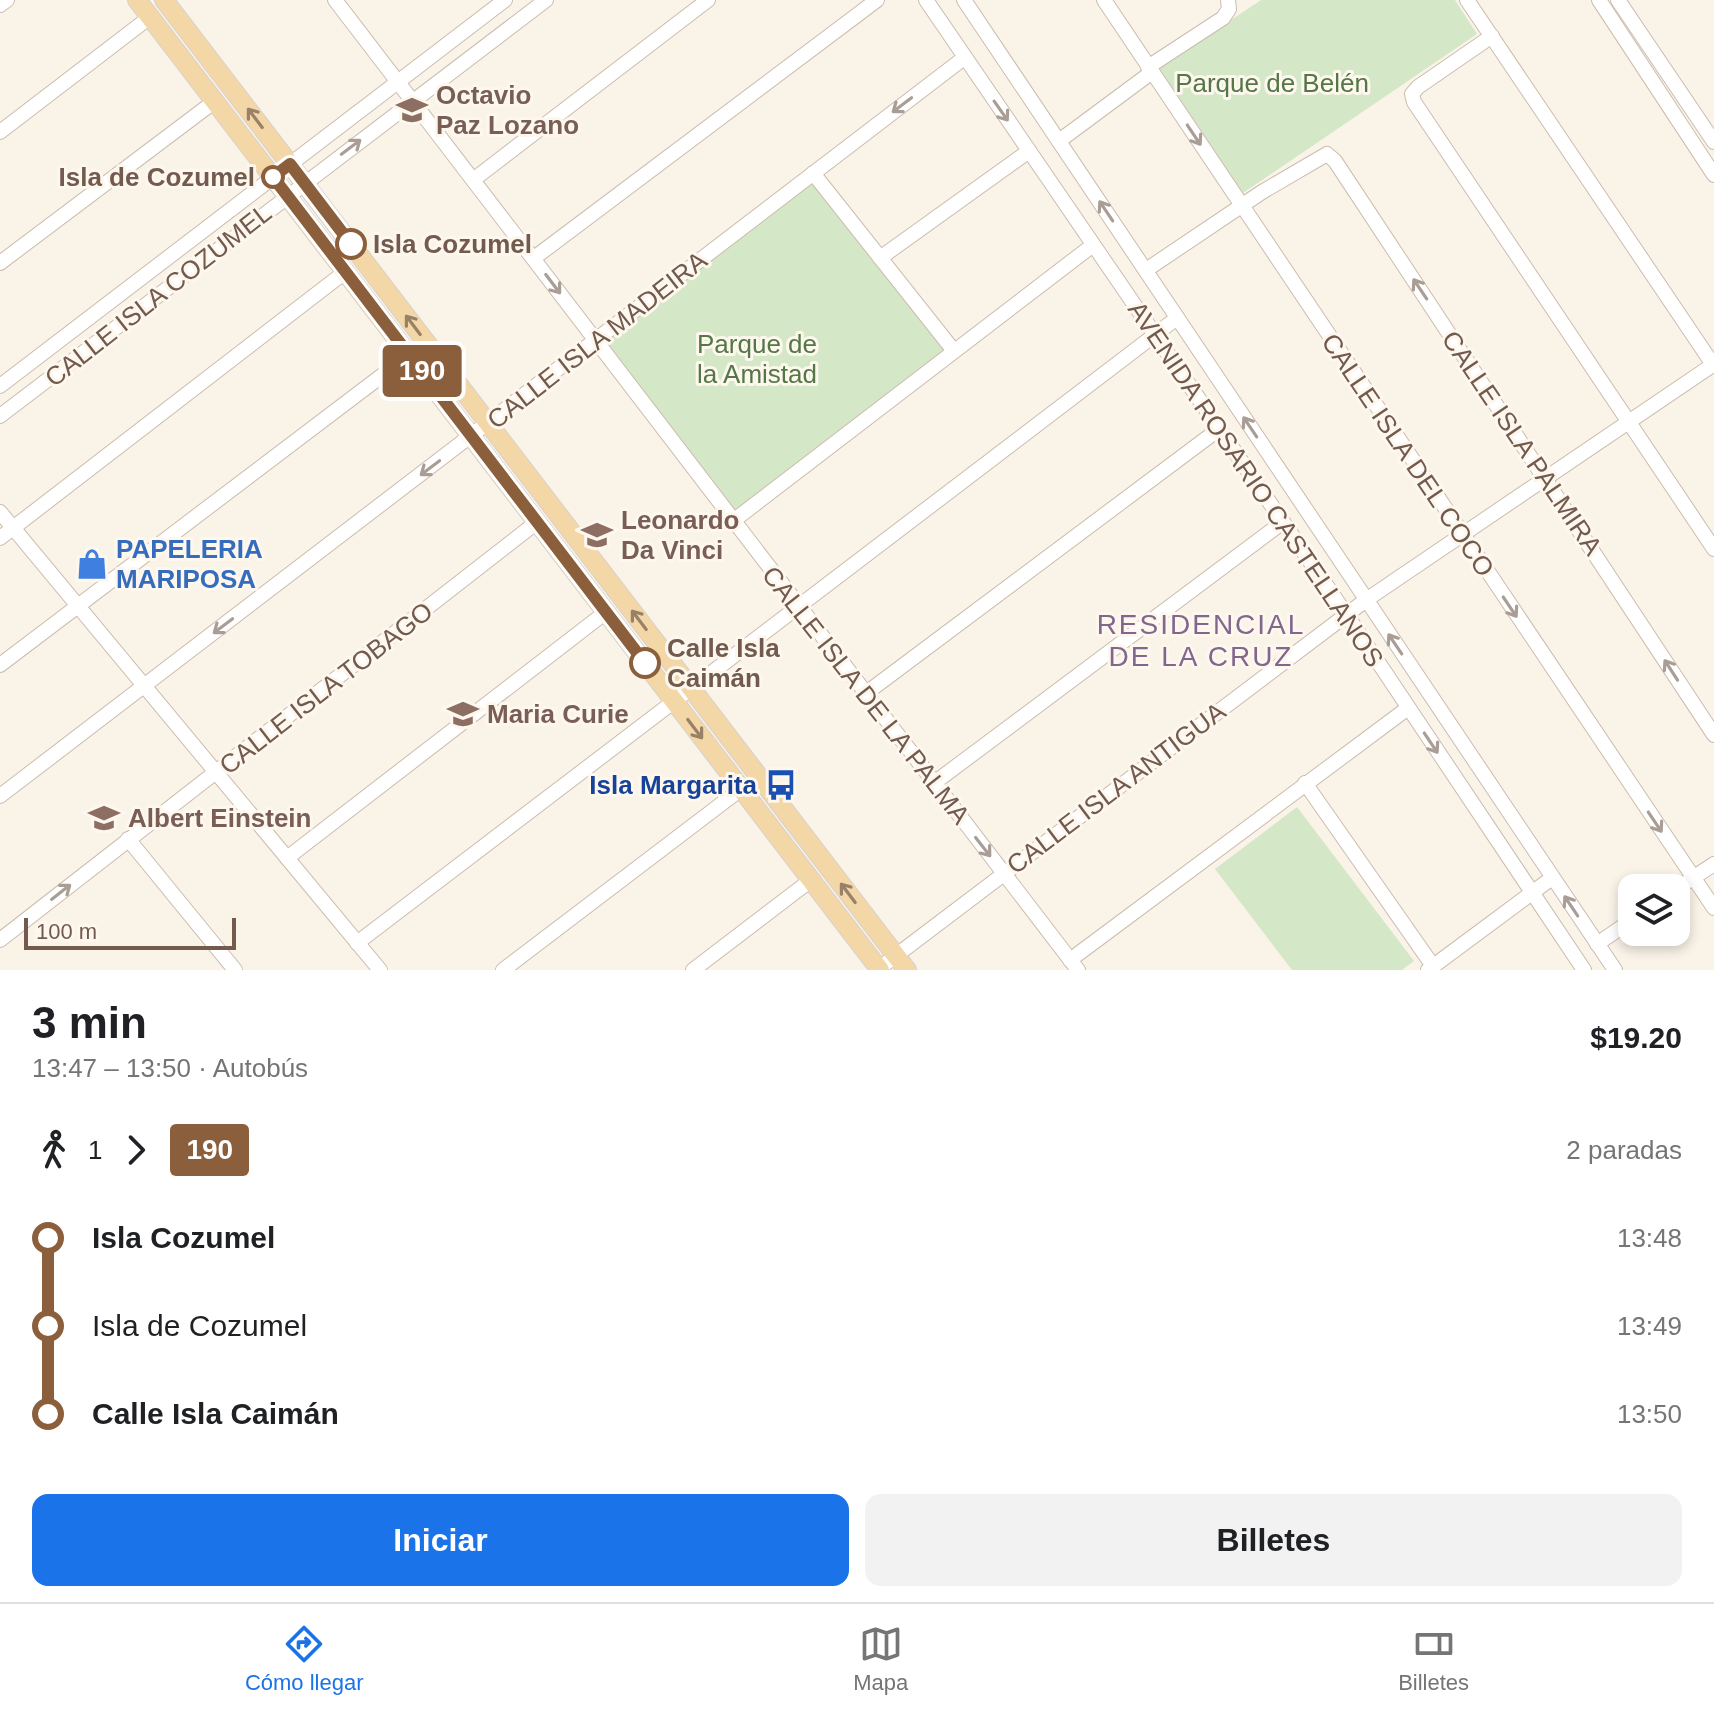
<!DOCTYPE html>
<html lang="es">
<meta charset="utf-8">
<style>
:root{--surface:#fff;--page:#f2f2f2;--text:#202124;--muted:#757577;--line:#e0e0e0;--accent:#1a73e8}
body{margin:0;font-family:Helvetica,sans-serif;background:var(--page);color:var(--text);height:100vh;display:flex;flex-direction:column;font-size:30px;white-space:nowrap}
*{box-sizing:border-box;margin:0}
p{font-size:26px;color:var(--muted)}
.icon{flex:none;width:44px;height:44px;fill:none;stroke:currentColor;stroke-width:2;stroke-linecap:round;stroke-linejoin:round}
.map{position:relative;height:970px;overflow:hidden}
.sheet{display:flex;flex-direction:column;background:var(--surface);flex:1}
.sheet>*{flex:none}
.badge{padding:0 16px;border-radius:6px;font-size:28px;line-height:52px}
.buttons{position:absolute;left:1618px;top:874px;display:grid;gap:16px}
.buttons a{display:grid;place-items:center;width:72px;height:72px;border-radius:16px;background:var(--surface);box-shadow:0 4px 12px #0003;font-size:40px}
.scale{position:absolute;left:24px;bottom:20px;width:212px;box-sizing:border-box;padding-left:8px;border:4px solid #725b4e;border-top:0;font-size:22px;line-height:28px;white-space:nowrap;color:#725b4e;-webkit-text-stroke:6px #fdf7ee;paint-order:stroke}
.map>.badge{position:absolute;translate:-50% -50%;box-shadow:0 0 0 4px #fff}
.legs{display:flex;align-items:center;gap:12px;height:88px;padding:0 32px;font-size:26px}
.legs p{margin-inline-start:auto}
.summary{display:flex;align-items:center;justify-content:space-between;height:136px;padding:0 32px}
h1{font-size:44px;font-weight:600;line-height:60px}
.button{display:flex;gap:16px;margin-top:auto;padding:16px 32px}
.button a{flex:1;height:92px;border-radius:16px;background:var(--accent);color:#fff;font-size:32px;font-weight:600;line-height:92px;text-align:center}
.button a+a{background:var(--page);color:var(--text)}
ul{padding:0 32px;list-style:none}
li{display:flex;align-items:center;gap:28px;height:88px;font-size:30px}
li i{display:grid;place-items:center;width:12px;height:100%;margin:0 10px;background:currentColor}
li i::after{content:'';width:20px;height:20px;margin:-10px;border:6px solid;border-radius:50%;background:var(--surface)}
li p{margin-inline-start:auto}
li:first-child i{background:linear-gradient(#0000 50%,currentColor 0)}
li:last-child i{background:linear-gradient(currentColor 50%,#0000 0)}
.dock{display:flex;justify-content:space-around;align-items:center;height:112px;border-top:2px solid var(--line);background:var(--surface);font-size:22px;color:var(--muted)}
.dock a{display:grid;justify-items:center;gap:4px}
.dock .active{color:var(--accent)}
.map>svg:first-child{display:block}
</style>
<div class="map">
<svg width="1714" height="970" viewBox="0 0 1714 970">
<rect width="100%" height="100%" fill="#faf3e8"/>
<!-- green -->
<g fill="#d4e7c7">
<path d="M1261,0H1455L1477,34L1243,193L1159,68Z"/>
<path d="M812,180L947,350L734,514L602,341Z"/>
<path d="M1297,807L1414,961L1402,970H1292L1215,869Z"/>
</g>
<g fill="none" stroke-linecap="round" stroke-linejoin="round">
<defs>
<g id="minor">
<path d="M335,0L1078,970"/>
<path d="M926,0L1346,614L1584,970"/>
<path d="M964,0L1615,970"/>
<path d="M1104,0L1714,908"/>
<path d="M1467,0L1714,366"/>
<path d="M1599,0L1714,175"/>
<path d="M1618,0L1714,142"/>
<path d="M0,5L7,0"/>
<path d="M1492,36L1418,87L1412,94L1414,102L1714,549"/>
<path d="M1148,67L1223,18L1229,9L1228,0"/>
<path d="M0,132L150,17"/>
<path d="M1059,141L1152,72"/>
<path d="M813,173L954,351"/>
<path d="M473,180L708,0"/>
<path d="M534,258L877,0"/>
<path d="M880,258L1029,151"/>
<path d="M0,263L215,101"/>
<path d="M1146,270L1262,192L1327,154L1335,161L1714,735"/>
<path d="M0,386L505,0"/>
<path d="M0,416L546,0"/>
<path d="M0,512L380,970"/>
<path d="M733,521L1093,245"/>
<path d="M0,538L345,272"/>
<path d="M0,665L409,355"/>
<path d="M865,694L1219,429"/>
<path d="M934,783L1283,522"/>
<path d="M1305,783L1433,966"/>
<path d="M0,796L964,58"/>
<path d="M128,839L235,970"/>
<path d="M287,858L606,612"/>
<path d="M1676,889L1714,864"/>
<path d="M0,940L537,522"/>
<path d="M357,943L1177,318"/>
<path d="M1597,944L1632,920"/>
<path d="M1070,960L1408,708"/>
<path d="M503,970L741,789"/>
<path d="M693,970L811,880"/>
<path d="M877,970L1366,600L1714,364"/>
<path d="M1428,970L1552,878"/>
</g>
<g id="major">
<path d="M137,0L880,970"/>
<path d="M164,0L907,970"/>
</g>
</defs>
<!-- minor casing -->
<use href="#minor" stroke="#ccbcaf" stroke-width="16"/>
<!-- major casing -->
<use href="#major" stroke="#d8d1cd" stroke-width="20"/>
<!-- minor -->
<use href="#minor" stroke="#fff" stroke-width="14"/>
<!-- major -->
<use href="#major" stroke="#f3d7a6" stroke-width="18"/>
</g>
<!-- one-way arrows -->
<defs><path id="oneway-shaft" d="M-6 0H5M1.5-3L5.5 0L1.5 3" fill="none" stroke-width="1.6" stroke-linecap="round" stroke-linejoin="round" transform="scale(2)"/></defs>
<g stroke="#aa9d95">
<use href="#oneway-shaft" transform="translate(902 105) rotate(143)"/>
<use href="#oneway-shaft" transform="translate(1001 111) rotate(55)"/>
<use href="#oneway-shaft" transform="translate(1194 135) rotate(56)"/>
<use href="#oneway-shaft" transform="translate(351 147) rotate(-37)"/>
<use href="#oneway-shaft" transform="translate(1106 211) rotate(-124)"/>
<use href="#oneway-shaft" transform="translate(553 284) rotate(53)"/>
<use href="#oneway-shaft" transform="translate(1420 289) rotate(-124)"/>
<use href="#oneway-shaft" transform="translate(1250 427) rotate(-124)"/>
<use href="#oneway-shaft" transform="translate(430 468) rotate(143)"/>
<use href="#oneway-shaft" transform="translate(1510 607) rotate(56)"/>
<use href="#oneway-shaft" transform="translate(223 626) rotate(143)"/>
<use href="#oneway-shaft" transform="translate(1395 644) rotate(-124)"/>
<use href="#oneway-shaft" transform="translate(1671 670) rotate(-123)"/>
<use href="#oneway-shaft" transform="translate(1431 743) rotate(56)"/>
<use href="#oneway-shaft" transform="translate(1655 822) rotate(56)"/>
<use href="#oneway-shaft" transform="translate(983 847) rotate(52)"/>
<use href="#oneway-shaft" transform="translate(61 892) rotate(-38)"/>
<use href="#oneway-shaft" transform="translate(1571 906) rotate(-124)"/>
</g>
<g stroke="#998068">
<use href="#oneway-shaft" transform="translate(255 118) rotate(-127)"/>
<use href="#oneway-shaft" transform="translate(413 325) rotate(-127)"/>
<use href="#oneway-shaft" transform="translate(639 620) rotate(-127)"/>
<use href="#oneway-shaft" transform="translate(695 729) rotate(53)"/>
<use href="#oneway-shaft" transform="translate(848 893) rotate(-127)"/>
</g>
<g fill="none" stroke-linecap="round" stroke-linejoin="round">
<defs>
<path id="line-1" d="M351,244L290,164L273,177L645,663"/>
</defs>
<!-- line-1 casing -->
<use href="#line-1" stroke="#fff" stroke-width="18"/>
<!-- line-1 -->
<use href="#line-1" stroke="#8b5e3c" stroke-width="12"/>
</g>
<!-- icons -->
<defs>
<symbol id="school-bare" viewBox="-9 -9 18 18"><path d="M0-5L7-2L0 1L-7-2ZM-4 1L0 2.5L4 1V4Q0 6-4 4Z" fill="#8d6e63" stroke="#fdf7ee" stroke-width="2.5" paint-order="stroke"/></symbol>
<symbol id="shop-bare" viewBox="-9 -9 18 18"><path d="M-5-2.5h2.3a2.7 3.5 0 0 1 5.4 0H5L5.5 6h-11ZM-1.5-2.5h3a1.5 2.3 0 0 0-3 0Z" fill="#3f7fe0" stroke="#fdf7ee" stroke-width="2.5" paint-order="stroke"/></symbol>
<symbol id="bus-bare" viewBox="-9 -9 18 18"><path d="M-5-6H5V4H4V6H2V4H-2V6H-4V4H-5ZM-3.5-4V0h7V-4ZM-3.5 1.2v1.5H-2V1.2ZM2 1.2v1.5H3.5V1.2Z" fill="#1a4fb4" stroke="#fdf7ee" stroke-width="2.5" paint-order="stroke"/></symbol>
</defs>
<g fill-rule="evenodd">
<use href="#school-bare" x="390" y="88" width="44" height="44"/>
<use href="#school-bare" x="575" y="513" width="44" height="44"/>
<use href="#shop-bare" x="70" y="542" width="44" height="44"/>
<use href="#school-bare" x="441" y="692" width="44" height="44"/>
<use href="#bus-bare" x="759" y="763" width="44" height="44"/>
<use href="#school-bare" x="82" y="796" width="44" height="44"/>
</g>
<!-- markers -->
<g fill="#fff" stroke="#8b5e3c" stroke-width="4">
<circle cx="273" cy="177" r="10"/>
<circle cx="351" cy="244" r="14"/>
<circle cx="645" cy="663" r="14"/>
</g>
<g text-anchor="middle" stroke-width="6" stroke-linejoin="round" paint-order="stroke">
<!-- park labels -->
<g font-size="26" fill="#547747" stroke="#fdf7ee">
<text x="1272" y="92">Parque de Belén</text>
<text x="757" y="353">Parque de<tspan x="757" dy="30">la Amistad</tspan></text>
</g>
<!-- education labels -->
<g font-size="26" font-weight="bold" fill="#785e54" stroke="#fdf7ee" text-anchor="start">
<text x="436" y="104">Octavio<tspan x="436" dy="30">Paz Lozano</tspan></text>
<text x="621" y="529">Leonardo<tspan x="621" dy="30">Da Vinci</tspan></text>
<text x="487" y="723">Maria Curie</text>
<text x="128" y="827">Albert Einstein</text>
</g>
<!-- stop labels -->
<g font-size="26" font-weight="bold" fill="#725b4e" stroke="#fdf7ee" text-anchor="start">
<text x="255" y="186" text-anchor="end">Isla de Cozumel</text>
<text x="373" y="253">Isla Cozumel</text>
<text x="667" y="657">Calle Isla<tspan x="667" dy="30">Caimán</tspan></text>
</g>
<!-- street labels -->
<g font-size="26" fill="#725b4e" stroke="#fdf7ee">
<text transform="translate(158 295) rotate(-38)" y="9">CALLE ISLA COZUMEL</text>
<text transform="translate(597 340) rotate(-38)" y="9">CALLE ISLA MADEIRA</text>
<text transform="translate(1522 443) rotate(56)" y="9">CALLE ISLA PALMIRA</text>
<text transform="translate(1408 455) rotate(56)" y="9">CALLE ISLA DEL COCO</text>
<text transform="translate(1256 484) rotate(56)" y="9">AVENIDA ROSARIO CASTELLANOS</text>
<text transform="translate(326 688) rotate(-38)" y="9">CALLE ISLA TOBAGO</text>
<text transform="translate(866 695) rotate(52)" y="9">CALLE ISLA DE LA PALMA</text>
<text transform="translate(1116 788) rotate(-37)" y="9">CALLE ISLA ANTIGUA</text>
</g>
<!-- shop labels -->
<g font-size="26" font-weight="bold" fill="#366cbe" stroke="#fdf7ee" text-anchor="start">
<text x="116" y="558">PAPELERIA<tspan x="116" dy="30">MARIPOSA</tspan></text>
</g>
<!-- transit labels -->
<g font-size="26" font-weight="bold" fill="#164399" stroke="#fdf7ee" text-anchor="end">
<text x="757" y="794">Isla Margarita</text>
</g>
<!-- neighbourhood labels -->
<g font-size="28" letter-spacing="2" fill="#81668e" stroke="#fdf7ee">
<text x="1201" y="634">RESIDENCIAL<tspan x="1201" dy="32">DE LA CRUZ</tspan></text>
</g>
</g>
</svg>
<div class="buttons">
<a><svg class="icon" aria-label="layers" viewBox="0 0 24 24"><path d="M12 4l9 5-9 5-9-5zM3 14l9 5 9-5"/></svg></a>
</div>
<div class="scale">100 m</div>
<b class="badge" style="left:422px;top:371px;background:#8b5e3c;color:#fff">190</b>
</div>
<section class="sheet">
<div class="summary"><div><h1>3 min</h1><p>13:47 – 13:50 · Autobús</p></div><b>$19.20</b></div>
<div class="legs"><svg class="icon" aria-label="walk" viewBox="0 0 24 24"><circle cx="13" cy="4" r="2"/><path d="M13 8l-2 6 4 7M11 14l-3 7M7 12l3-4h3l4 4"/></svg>1<svg class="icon" aria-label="forward" viewBox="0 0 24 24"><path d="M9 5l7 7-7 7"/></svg><b class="badge" style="background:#8b5e3c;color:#fff">190</b><p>2 paradas</p></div>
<ul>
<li><i style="color:#8b5e3c"></i><b>Isla Cozumel</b><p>13:48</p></li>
<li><i style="color:#8b5e3c"></i><span>Isla de Cozumel</span><p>13:49</p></li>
<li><i style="color:#8b5e3c"></i><b>Calle Isla Caimán</b><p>13:50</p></li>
</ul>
<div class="button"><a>Iniciar</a><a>Billetes</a></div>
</section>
<nav class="dock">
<a class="active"><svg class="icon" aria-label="directions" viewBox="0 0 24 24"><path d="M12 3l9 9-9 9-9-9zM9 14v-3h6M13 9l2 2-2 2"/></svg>Cómo llegar</a>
<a><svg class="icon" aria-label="map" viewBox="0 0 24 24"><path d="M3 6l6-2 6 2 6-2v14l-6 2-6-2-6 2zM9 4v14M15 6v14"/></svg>Mapa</a>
<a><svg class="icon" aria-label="tickets" viewBox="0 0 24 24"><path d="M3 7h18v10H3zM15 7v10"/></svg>Billetes</a>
</nav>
